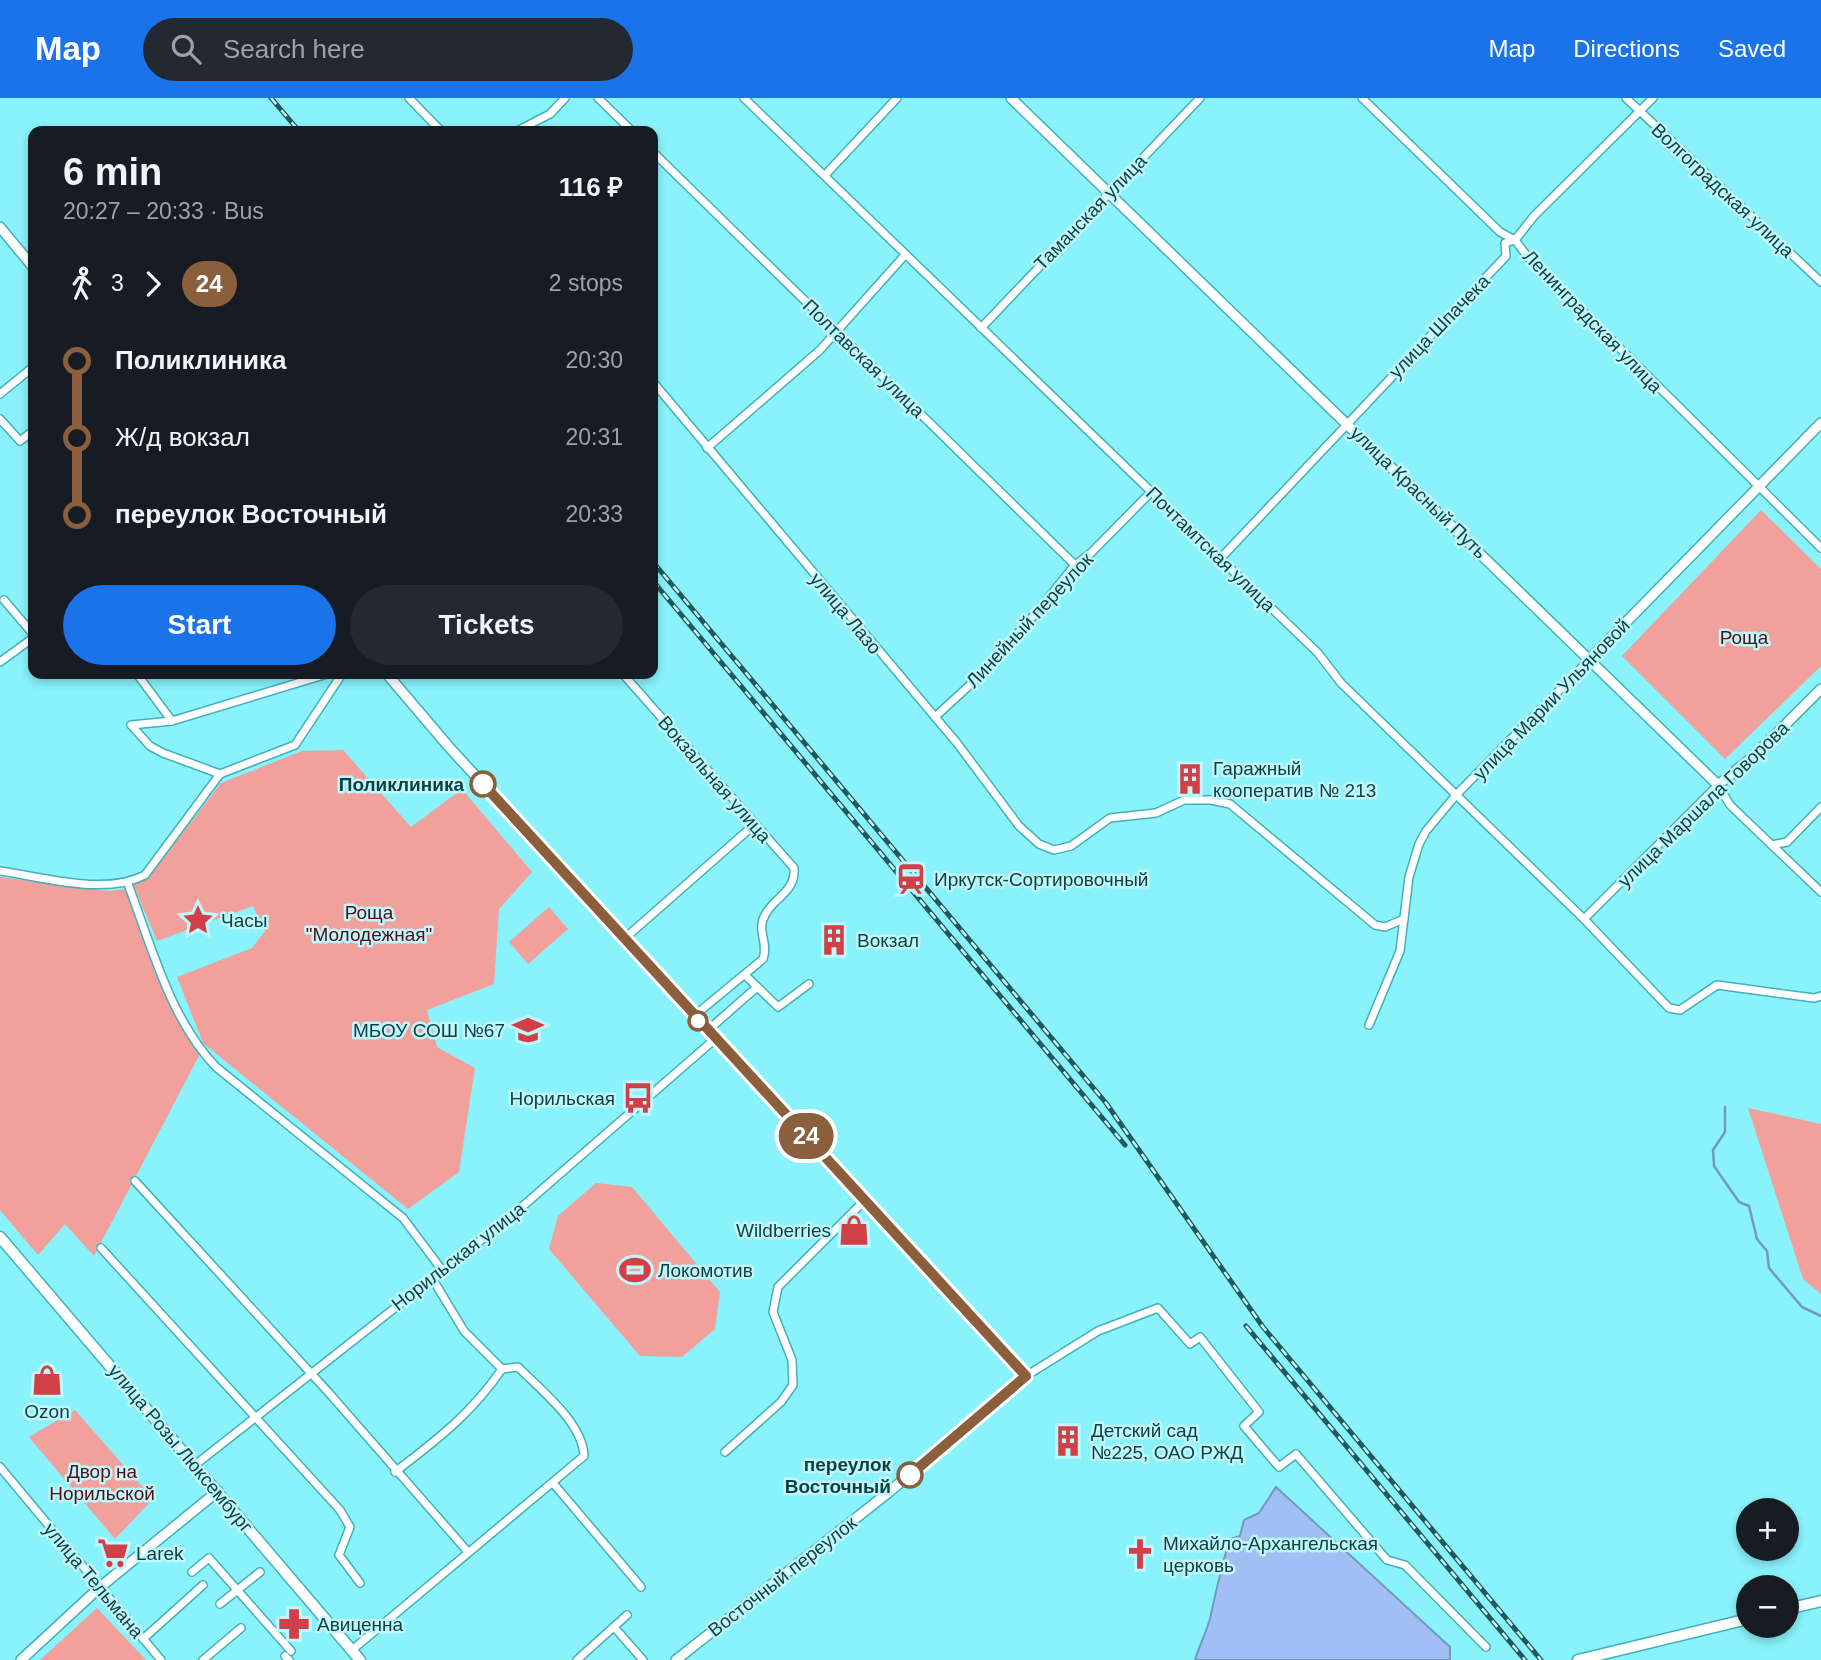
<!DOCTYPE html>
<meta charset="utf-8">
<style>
:root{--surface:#171b24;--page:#242831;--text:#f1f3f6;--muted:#9ea1a6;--accent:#1a73e8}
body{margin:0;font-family:Arial,sans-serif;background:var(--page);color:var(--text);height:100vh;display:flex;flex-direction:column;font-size:26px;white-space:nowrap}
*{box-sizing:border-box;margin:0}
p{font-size:23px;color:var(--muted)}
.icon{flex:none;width:38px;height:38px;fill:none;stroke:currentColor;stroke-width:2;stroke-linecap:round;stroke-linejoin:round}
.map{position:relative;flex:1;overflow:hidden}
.drawer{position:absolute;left:28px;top:28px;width:630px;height:553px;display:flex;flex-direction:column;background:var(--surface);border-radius:14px;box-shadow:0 4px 10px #0003}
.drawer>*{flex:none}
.badge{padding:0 14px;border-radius:23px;font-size:24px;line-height:46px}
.controls{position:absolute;left:1736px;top:1400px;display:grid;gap:14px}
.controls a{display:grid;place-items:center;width:63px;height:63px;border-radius:50%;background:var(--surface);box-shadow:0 4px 10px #0003;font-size:35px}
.map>.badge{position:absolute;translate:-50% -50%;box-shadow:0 0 0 4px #fff}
.legs{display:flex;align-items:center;gap:10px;height:77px;padding:0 35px;font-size:23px}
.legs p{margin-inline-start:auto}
.headline{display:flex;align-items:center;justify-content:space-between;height:119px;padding:0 35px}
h1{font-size:38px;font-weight:800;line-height:52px}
.action{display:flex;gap:14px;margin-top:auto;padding:14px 35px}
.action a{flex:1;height:80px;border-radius:42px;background:var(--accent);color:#fff;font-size:28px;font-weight:800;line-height:80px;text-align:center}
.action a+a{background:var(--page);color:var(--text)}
ul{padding:0 35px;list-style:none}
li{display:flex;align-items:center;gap:24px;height:77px;font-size:26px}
li i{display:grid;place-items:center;width:10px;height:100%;margin:0 9px;background:currentColor}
li i::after{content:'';width:18px;height:18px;margin:-9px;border:5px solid;border-radius:50%;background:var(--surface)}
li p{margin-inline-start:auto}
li:first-child i{background:linear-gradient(#0000 50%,currentColor 0)}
li:last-child i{background:linear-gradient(currentColor 50%,#0000 0)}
header{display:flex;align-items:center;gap:42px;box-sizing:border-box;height:98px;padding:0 35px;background:var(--accent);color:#fff}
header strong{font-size:33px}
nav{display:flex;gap:38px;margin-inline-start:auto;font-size:24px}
.search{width:490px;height:63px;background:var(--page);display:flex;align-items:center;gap:18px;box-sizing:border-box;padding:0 24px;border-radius:38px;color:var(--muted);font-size:26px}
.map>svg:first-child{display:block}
</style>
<header>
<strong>Map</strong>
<div class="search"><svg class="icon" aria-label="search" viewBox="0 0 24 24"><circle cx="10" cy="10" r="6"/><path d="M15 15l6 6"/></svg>Search here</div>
<nav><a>Map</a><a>Directions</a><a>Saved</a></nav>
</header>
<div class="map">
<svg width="1821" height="1562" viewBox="0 0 1821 1562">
<rect width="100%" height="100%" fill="#89f2fb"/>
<!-- green -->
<g fill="#f1a09c">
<path d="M1761,412L1821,471V568L1725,661L1622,558Z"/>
<path d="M343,652L411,729L462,691L532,774L499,811L494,886L427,912L437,949L475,970L459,1074L408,1111L203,945L177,879L252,850L265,833L253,808L157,843L133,786L149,779L221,685L302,653Z"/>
<path d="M0,779L109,793L126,791L156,877L201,954L94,1158L65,1126L38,1157L0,1112Z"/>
<path d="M549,809L568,831L528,866L509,844Z"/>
<path d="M1748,1010L1821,1026V1196L1803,1181Z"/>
<path d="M596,1085L632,1089L720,1194L715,1231L682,1259L640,1258L549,1151L558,1118Z"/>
<path d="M75,1312L153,1401L115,1441L29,1339Z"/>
<path d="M97,1510L146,1562H40Z"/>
</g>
<!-- water -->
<path fill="#a1bff4" stroke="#7598be" stroke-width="2" d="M1276,1389L1450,1549V1562H1195C1199,1548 1206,1535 1210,1521C1216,1493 1221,1469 1230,1441L1240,1438L1244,1422L1259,1415Z"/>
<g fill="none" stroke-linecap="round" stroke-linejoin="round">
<!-- stream -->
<path stroke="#7598be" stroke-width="2.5" d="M1725,1009V1034L1713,1052L1714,1068L1739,1104L1749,1108L1757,1141L1767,1153L1769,1170L1802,1209L1821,1218"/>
<defs>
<g id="minor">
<path d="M409,0L441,33"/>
<path d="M598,0L632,33"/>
<path d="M744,0L1318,555L1341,585L1584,821L1669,910L1680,912L1717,887L1814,900L1821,898"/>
<path d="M1362,0L1500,134L1515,142L1527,158L1821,450"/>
<path d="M1626,0L1821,184"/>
<path d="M517,33L550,16L565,0"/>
<path d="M653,54L1075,467"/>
<path d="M826,76L897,0"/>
<path d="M981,230L1200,0"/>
<path d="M653,284L957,645L1019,728L1039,746L1054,752L1071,748L1110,720L1156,715L1184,702H1211L1230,706L1375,827L1385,829L1404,821"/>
<path d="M0,296L33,269"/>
<path d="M0,321L20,343L33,333"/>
<path d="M707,350L820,252L905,157"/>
<path d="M1219,462L1506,158L1505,145L1515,142L1534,118L1653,0"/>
<path d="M4,502L33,536"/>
<path d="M0,564L33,540"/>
<path d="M137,576L172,623"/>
<path d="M623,576L794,770C796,794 774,799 765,817C756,832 769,845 763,861L694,918"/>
<path d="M935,619L972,585L1038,513L1075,467L1091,455L1152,393"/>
<path d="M220,676L295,647L342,576"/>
<path d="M1772,747L1787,744L1821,709"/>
<path d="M0,773C43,779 105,798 145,777L220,676L163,655L150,648L131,627L172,623L327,576"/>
<path d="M128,786C151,847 170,921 216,969L403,1120L442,1172"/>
<path d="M1584,821L1718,687L1730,707L1821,794"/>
<path d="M624,841L755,726"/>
<path d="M745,877L778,909L809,886"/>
<path d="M1369,927L1400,853L1409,779L1419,746L1426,733L1457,696L1591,560"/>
<path d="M707,933L756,890"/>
<path d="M135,1083L329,1295L468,1454"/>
<path d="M101,1150L340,1412L350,1429L339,1457L360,1485"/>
<path d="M1026,1278L1098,1233L1158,1210L1190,1246L1200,1239L1259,1314L1244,1328L1279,1369L1296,1356L1387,1462L1405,1467L1486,1549"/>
<path d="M725,1354L781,1304L793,1287L792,1262L773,1214L778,1189L866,1101"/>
<path d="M195,1367L508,1121L715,941"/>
<path d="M0,1369L161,1562"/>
<path d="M395,1374C438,1341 471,1316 502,1271L464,1233L432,1180"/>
<path d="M553,1385L641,1489"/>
<path d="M192,1474L209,1460L291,1553"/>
<path d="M220,1506L260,1474"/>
<path d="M614,1529L643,1562"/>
<path d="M143,1541L203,1487"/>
<path d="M352,1552L584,1358C583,1325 541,1292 518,1269L502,1271"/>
<path d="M285,1558L289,1562"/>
<path d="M203,1562L241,1530"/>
<path d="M577,1562L627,1517"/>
</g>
<g id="tertiary">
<path d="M1011,0L1718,687L1754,658L1821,591"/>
<path d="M0,129L33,169"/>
<path d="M1591,560L1821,325"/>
<path d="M387,576L449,649L1026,1278L889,1394L676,1562"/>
<path d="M21,1562L99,1490L218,1393"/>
</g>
<g id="secondary">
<path d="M0,1139L360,1562"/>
<path d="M1787,1511L1821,1503"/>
<path d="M1578,1562L1748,1521"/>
</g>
</defs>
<!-- minor casing -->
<use href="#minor" stroke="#43b0b9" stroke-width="10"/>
<!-- tertiary casing -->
<use href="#tertiary" stroke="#43b0b9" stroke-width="12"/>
<!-- secondary casing -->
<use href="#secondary" stroke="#43b0b9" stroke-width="13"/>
<!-- minor -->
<use href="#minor" stroke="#fff" stroke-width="7"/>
<!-- tertiary -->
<use href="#tertiary" stroke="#fff" stroke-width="9"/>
<!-- secondary -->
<use href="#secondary" stroke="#fff" stroke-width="10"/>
<defs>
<g id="rail">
<path d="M271,0L299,33"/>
<path d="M653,464L1106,1005L1263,1229L1541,1562"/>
<path d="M653,483L1125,1047"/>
<path d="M1246,1228L1525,1562"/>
</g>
</defs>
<!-- rail casing -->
<use href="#rail" stroke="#21585c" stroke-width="5"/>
<!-- rail -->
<use href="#rail" stroke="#bef8fd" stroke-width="2.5" stroke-dasharray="8" stroke-linecap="butt"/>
</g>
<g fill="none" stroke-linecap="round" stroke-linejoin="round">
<defs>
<path id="line-1" d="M483,686L1026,1278L910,1377"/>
</defs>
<!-- line-1 casing -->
<use href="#line-1" stroke="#fff" stroke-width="16"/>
<!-- line-1 -->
<use href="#line-1" stroke="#8b5e3c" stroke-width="10"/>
</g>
<!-- icons -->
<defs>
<symbol id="building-bare" viewBox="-9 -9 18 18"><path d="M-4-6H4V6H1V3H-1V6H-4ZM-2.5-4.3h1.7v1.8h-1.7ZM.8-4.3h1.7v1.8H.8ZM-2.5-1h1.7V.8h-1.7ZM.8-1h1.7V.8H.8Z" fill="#d04046" stroke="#bef8fd" stroke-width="2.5" paint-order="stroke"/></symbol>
<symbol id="station-bare" viewBox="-9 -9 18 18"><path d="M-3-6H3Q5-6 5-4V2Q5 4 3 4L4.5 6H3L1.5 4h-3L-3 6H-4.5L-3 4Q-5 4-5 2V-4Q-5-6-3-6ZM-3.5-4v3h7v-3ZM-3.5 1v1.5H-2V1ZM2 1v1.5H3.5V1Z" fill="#d04046" stroke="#bef8fd" stroke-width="2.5" paint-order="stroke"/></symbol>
<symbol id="sight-bare" viewBox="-9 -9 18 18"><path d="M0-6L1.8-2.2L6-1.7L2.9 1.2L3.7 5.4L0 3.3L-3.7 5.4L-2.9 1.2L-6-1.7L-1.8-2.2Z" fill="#d04046" stroke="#bef8fd" stroke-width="2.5" paint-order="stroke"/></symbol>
<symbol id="school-bare" viewBox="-9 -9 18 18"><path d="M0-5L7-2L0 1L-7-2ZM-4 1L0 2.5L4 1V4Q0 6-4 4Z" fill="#d04046" stroke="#bef8fd" stroke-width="2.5" paint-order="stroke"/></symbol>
<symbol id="bus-bare" viewBox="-9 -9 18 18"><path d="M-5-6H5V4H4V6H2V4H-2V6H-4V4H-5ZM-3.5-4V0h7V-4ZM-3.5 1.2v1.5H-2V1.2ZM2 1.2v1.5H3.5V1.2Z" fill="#d04046" stroke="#bef8fd" stroke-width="2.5" paint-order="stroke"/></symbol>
<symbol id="shop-bare" viewBox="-9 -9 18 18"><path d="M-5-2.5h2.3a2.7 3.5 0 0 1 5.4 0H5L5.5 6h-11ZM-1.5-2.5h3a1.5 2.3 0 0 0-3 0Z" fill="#d04046" stroke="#bef8fd" stroke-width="2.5" paint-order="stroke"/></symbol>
<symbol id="stadium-bare" viewBox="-9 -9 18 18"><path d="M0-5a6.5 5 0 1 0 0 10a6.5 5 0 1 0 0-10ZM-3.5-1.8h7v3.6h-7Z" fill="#d04046" stroke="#bef8fd" stroke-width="2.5" paint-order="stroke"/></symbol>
<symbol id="supermarket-bare" viewBox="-9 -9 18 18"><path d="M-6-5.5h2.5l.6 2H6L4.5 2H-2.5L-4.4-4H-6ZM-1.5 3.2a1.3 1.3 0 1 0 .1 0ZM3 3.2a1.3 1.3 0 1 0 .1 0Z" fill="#d04046" stroke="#bef8fd" stroke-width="2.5" paint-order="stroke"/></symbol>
<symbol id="church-bare" viewBox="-9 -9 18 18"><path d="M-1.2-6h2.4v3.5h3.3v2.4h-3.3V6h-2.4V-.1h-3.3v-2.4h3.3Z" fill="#d04046" stroke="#bef8fd" stroke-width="2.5" paint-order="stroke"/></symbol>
<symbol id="pharmacy-bare" viewBox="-9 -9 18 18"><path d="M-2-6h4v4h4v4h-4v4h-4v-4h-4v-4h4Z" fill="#d04046" stroke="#bef8fd" stroke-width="2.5" paint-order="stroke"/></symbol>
</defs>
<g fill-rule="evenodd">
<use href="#building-bare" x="1168" y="659" width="44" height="44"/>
<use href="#station-bare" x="889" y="759" width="44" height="44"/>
<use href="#sight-bare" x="176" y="800" width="44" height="44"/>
<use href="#building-bare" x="812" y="820" width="44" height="44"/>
<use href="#school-bare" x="506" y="910" width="44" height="44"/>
<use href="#bus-bare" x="616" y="978" width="44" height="44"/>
<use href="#shop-bare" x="832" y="1110" width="44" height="44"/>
<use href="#stadium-bare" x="613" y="1150" width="44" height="44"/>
<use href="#shop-bare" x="25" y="1260" width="44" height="44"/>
<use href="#building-bare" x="1046" y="1321" width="44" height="44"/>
<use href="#supermarket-bare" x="91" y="1433" width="44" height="44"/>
<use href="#church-bare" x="1118" y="1434" width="44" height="44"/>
<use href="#pharmacy-bare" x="272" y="1504" width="44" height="44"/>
</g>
<!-- markers -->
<g fill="#fff" stroke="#8b5e3c" stroke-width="3.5">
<circle cx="483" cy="686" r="12"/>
<circle cx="698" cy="923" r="9"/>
<circle cx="910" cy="1377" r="12"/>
</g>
<g text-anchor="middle" stroke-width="5" stroke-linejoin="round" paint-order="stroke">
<!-- street labels -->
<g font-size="19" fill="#0f3e41" stroke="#bef8fd">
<text transform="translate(1723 92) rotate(43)" y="7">Волгоградская улица</text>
<text transform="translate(1090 114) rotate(-46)" y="7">Таманская улица</text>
<text transform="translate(1593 223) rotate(46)" y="7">Ленинградская улица</text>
<text transform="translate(1439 228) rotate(-46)" y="7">улица Шпачека</text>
<text transform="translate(864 260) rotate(44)" y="7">Полтавская улица</text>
<text transform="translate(1419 394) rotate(44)" y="7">улица Красный Путь</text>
<text transform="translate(1211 451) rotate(44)" y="7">Почтамтская улица</text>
<text transform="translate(846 515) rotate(50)" y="7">улица Лазо</text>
<text transform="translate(1029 522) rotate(-47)" y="7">Линейный переулок</text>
<text transform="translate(1551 601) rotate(-46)" y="7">улица Марии Ульяновой</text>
<text transform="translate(715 681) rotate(49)" y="7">Вокзальная улица</text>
<text transform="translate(1703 706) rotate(-44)" y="7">улица Маршала Говорова</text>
<text transform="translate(458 1158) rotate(-38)" y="7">Норильская улица</text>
<text transform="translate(181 1350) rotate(50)" y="7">улица Розы Люксембург</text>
<text transform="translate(782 1478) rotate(-38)" y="7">Восточный переулок</text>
<text transform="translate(94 1482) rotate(50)" y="7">улица Тельмана</text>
</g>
<!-- park labels -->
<g font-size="19" fill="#570b12" stroke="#bef8fd">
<text x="1744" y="546">Роща</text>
<text x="369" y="821">Роща<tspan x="369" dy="22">"Молодежная"</tspan></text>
<text x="102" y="1380">Двор на<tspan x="102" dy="22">Норильской</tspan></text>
</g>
<!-- poi labels -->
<g font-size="19" fill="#0f3e41" stroke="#bef8fd" text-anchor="start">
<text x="1213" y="677">Гаражный<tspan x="1213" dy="22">кооператив № 213</tspan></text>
<text x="934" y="788">Иркутск-Сортировочный</text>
<text x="221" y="829">Часы</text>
<text x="857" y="849">Вокзал</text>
<text x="505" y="939" text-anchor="end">МБОУ СОШ №67</text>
<text x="615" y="1007" text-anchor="end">Норильская</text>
<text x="831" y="1139" text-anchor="end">Wildberries</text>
<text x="658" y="1179">Локомотив</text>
<text x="47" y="1320" text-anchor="middle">Ozon</text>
<text x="1091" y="1339">Детский сад<tspan x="1091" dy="22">№225, ОАО РЖД</tspan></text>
<text x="1163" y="1452">Михайло-Архангельская<tspan x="1163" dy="22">церковь</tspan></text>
<text x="136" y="1462">Larek</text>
<text x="317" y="1533">Авиценна</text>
</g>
<!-- stop labels -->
<g font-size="19" font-weight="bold" fill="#0f3e41" stroke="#bef8fd" text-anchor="end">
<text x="464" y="693">Поликлиника</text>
<text x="891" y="1373">переулок<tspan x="891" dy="22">Восточный</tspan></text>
</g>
</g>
</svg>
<div class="controls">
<a>+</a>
<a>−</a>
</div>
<b class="badge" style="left:806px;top:1038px;background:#8b5e3c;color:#fff">24</b>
<section class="drawer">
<div class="headline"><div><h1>6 min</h1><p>20:27 – 20:33 · Bus</p></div><b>116 ₽</b></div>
<div class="legs"><svg class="icon" aria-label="walk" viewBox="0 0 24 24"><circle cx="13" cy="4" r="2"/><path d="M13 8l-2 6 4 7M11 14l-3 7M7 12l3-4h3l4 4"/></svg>3<svg class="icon" aria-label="forward" viewBox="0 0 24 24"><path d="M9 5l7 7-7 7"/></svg><b class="badge" style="background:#8b5e3c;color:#fff">24</b><p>2 stops</p></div>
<ul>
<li><i style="color:#8b5e3c"></i><b>Поликлиника</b><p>20:30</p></li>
<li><i style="color:#8b5e3c"></i><span>Ж/д вокзал</span><p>20:31</p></li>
<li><i style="color:#8b5e3c"></i><b>переулок Восточный</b><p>20:33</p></li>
</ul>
<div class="action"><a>Start</a><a>Tickets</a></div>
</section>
</div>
